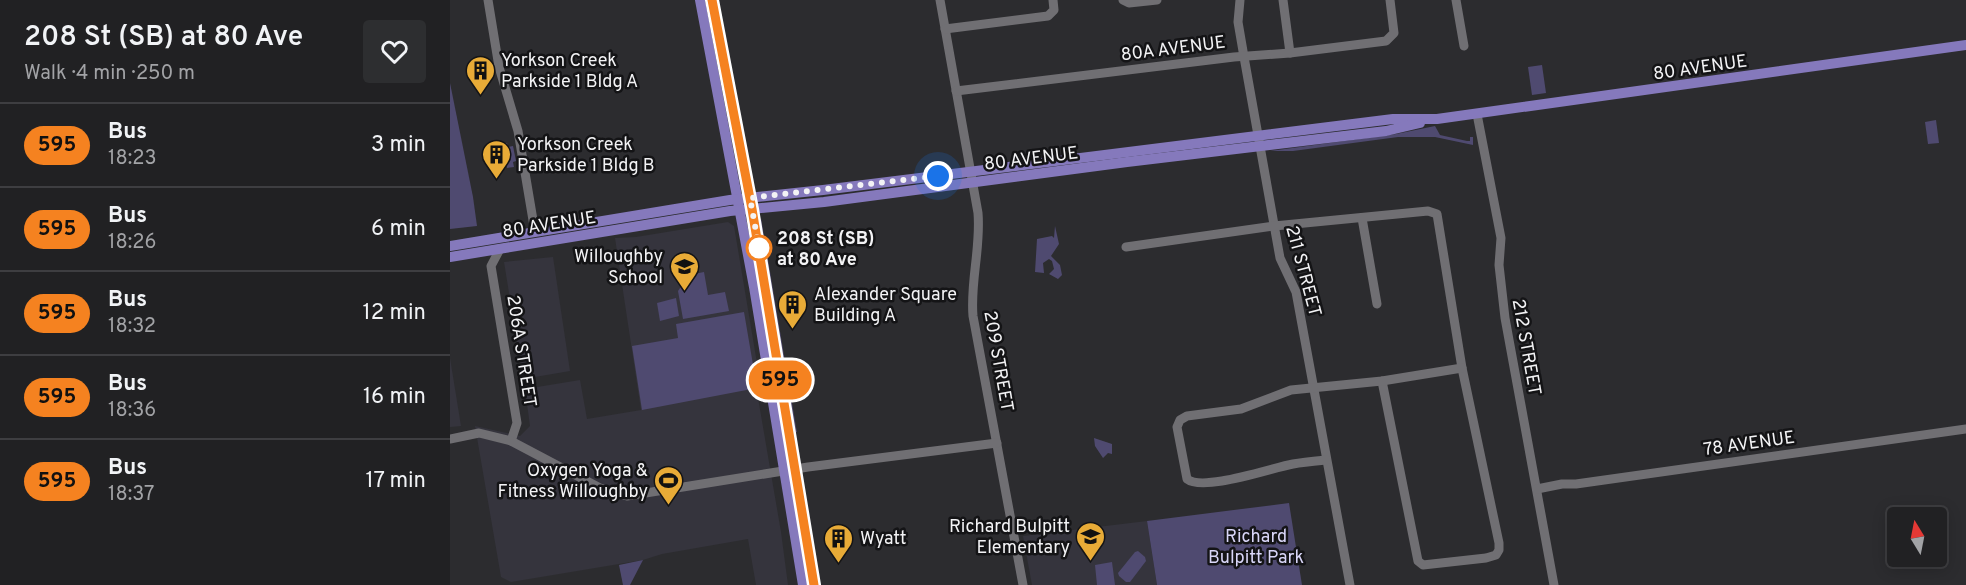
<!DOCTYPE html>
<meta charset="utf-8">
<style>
:root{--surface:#212123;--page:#2d2e30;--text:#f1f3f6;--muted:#a2a3a6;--line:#3e3e41}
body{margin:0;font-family:Overpass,sans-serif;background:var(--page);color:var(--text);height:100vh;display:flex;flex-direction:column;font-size:22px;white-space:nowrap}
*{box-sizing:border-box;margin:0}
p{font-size:20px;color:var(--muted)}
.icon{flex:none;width:33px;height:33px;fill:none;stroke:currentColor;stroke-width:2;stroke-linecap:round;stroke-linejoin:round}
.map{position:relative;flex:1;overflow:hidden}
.panel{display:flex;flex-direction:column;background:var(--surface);width:450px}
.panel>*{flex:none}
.badge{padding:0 12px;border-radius:20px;font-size:21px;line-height:39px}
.needle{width:39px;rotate:350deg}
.tools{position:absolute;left:1437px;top:507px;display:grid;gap:12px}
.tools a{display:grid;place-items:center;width:60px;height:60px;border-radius:6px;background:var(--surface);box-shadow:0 3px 15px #0003,0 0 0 2px var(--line);font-size:30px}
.you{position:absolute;width:30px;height:30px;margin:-15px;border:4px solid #fff;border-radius:50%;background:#1a73e8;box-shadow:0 0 0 9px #1a73e833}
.map>.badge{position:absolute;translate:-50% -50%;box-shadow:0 0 0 3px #fff}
.round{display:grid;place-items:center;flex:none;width:63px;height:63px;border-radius:6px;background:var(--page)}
.summary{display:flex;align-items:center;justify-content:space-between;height:102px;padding:0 24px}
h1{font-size:28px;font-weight:600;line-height:45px}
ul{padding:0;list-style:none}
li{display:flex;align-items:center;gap:18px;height:84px;padding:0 24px;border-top:2px solid var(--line)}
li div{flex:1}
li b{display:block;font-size:22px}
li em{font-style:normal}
li .badge{min-width:66px;font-weight:700;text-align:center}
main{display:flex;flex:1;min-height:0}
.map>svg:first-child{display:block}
</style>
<main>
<section class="panel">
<div class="summary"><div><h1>208 St (SB) at 80 Ave</h1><p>Walk · 4 min · 250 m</p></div><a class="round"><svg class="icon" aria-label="heart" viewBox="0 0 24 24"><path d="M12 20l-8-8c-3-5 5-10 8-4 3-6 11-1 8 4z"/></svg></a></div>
<ul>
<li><span class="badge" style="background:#f58220;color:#111">595</span><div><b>Bus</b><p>18:23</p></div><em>3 min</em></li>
<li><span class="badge" style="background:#f58220;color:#111">595</span><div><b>Bus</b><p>18:26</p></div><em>6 min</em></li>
<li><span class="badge" style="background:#f58220;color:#111">595</span><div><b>Bus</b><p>18:32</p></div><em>12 min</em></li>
<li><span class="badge" style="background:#f58220;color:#111">595</span><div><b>Bus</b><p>18:36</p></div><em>16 min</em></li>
<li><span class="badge" style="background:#f58220;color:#111">595</span><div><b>Bus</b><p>18:37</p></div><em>17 min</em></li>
</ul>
</section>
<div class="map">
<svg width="1516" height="585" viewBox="0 0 1516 585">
<rect width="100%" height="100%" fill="#2c2c2f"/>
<!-- built -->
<g fill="#35343d">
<path d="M278,222L284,226L310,381L311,387L307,392L331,532L338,585H306L298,539L212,554L193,560L61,582L51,577L25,426L70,436L80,426L75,389L130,380L137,419L191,410L165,238L186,237Z"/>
<path d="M103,257L120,371L73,379L54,262Z"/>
<path d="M0,358L11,426L0,427Z"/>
<path d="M697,521L707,585H582L573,536Z"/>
</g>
<!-- green -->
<g fill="#4f4a70">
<path d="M1092,65L1096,93L1082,95L1078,67Z"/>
<path d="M0,83L23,197L27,226L0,229Z"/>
<path d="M1486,120L1489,143L1478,144L1475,122Z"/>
<path d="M985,126L990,135L1017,141H1020V137H1023V145L985,137H948L843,151H820L946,134Z"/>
<path d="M57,143L58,147L63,146L66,161L63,162L64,167L57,168L52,146L53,144Z"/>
<path d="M311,218L346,427L347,432L344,433L309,224Z"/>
<path d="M605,226L609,244L601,256L610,265L612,275L608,279L599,274L604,269L602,261L599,259L593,263L594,273L585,272L587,239L602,236L604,238Z"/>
<path d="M254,272L258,295L275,292L279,311L233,319L228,291L239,275Z"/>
<path d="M226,298L229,316L210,321L207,303Z"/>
<path d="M294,312L307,388L192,410L182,346L228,338L226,324Z"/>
<path d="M644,438L662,444V454L658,453L653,458L645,446Z"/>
<path d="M839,503L852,585H707L697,521Z"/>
<path d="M688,551L695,557L696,561L680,582H676L669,576L668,573L685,552Z"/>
<path d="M193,560L180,585H173L169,565Z"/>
<path d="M662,562L665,585H647L645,565Z"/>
</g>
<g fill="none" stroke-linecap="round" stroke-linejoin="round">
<!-- minor -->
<g stroke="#706f73" stroke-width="9">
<path d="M38,0L49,67L68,131L85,232"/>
<path d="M490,0L528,213C531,248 520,282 523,316L573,585"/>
<path d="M673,0L679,3L707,0"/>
<path d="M790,0L788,22L794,57L830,258L846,292L900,585"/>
<path d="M833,0L840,53"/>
<path d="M1006,0L1014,46"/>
<path d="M495,29L598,16L604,10L603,0"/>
<path d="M506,91L784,57L840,53L936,41L944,33L940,0"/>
<path d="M1027,114L1051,238L1049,265L1055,318L1104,585"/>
<path d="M912,218L927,304"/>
<path d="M676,247L824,226L978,211L987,214L1012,368L1049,543V550L1046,555L1036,558L973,565L968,561L932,381"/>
<path d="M50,249L41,266L67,423L61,441"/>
<path d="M0,439L29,433L61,441L150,488L177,496L358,467L547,443"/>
<path d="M876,460C865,461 853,462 843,464C821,468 753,492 737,479L727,427L730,420L737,416L791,409L841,390L932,381L1012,368"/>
<path d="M1087,489L1112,484H1126L1516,429"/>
</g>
<!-- major -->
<g stroke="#8579bc" stroke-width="10">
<path d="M250,0L304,287L353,585"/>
<path d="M262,0L302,209L363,585"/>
<path d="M0,246L280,200L373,190L943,119H987L1516,45"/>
<path d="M0,257L280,211L374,202L677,162L936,131L970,123"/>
</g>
</g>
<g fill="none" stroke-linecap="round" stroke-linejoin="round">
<defs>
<path id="line" d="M262,0L302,209L364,585"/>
</defs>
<!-- line casing -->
<use href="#line" stroke="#fff" stroke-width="14"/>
<!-- line -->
<use href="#line" stroke="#f58220" stroke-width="9"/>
<!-- walk -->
<path stroke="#f3f3f5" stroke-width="6" stroke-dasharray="0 10.8" d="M309,248L300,198L488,176"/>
</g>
<!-- icons -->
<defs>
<symbol id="building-pin" viewBox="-11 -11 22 30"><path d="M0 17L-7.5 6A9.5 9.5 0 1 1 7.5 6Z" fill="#e8ab37" stroke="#141416"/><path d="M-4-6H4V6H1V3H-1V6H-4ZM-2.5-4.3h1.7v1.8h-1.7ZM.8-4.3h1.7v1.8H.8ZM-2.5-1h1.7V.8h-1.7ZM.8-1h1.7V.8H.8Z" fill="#111"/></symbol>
<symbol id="school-pin" viewBox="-11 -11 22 30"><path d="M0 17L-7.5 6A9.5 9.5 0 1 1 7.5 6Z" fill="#e8ab37" stroke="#141416"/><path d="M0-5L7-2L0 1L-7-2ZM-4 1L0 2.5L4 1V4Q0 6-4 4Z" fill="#111"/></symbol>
<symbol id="stadium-pin" viewBox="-11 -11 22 30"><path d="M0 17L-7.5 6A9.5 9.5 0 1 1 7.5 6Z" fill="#e8ab37" stroke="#141416"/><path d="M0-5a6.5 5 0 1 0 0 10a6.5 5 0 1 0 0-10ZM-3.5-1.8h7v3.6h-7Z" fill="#111"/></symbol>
</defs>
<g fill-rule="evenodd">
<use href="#building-pin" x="14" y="54" width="33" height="45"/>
<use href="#building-pin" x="30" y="138" width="33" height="45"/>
<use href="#school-pin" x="218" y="250" width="33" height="45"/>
<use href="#building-pin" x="326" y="288" width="33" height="45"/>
<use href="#stadium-pin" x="202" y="464" width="33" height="45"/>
<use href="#school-pin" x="624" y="520" width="33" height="45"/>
<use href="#building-pin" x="372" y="522" width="33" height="45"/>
</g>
<!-- markers -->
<circle fill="#fff" stroke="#f58220" stroke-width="3" cx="309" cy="248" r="12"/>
<g text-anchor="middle" stroke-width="5" stroke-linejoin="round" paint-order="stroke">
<!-- street labels -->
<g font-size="18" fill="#f3f3f5" stroke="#141416">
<text transform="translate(723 48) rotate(-7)" y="6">80A AVENUE</text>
<text transform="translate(1250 67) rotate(-8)" y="6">80 AVENUE</text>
<text transform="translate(581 158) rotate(-7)" y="6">80 AVENUE</text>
<text transform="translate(99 224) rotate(-9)" y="6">80 AVENUE</text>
<text transform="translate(854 271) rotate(75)" y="6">211 STREET</text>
<text transform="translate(1077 347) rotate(80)" y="6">212 STREET</text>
<text transform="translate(72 351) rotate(81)" y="6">206A STREET</text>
<text transform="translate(549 361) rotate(80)" y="6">209 STREET</text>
<text transform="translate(1299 443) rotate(-8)" y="6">78 AVENUE</text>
</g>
<!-- poi labels -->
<g font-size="18" fill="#f3f3f5" stroke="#141416" text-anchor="start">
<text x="51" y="66">Yorkson Creek<tspan x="51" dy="21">Parkside 1 Bldg A</tspan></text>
<text x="67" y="150">Yorkson Creek<tspan x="67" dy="21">Parkside 1 Bldg B</tspan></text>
<text x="213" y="262" text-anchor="end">Willoughby<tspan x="213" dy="21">School</tspan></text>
<text x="364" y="300">Alexander Square<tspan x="364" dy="21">Building A</tspan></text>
<text x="198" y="476" text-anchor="end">Oxygen Yoga &amp;<tspan x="198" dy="21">Fitness Willoughby</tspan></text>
<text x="620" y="532" text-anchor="end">Richard Bulpitt<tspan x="620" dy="21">Elementary</tspan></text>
<text x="410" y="544">Wyatt</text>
</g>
<!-- stop labels -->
<g font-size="18" font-weight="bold" fill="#f3f3f5" stroke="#141416" text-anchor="start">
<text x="327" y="244">208 St (SB)<tspan x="327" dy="21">at 80 Ave</tspan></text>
</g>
<!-- park labels -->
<g font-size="18" fill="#d9d6f8" stroke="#141416">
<text x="806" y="542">Richard<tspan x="806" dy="21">Bulpitt Park</tspan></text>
</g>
</g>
</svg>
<div class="tools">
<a><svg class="needle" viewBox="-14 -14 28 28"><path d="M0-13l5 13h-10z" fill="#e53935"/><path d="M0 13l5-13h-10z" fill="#a2a3a6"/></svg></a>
</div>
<div class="you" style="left:488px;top:176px"></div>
<b class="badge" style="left:330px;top:380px;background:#f58220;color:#111">595</b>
</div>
</main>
